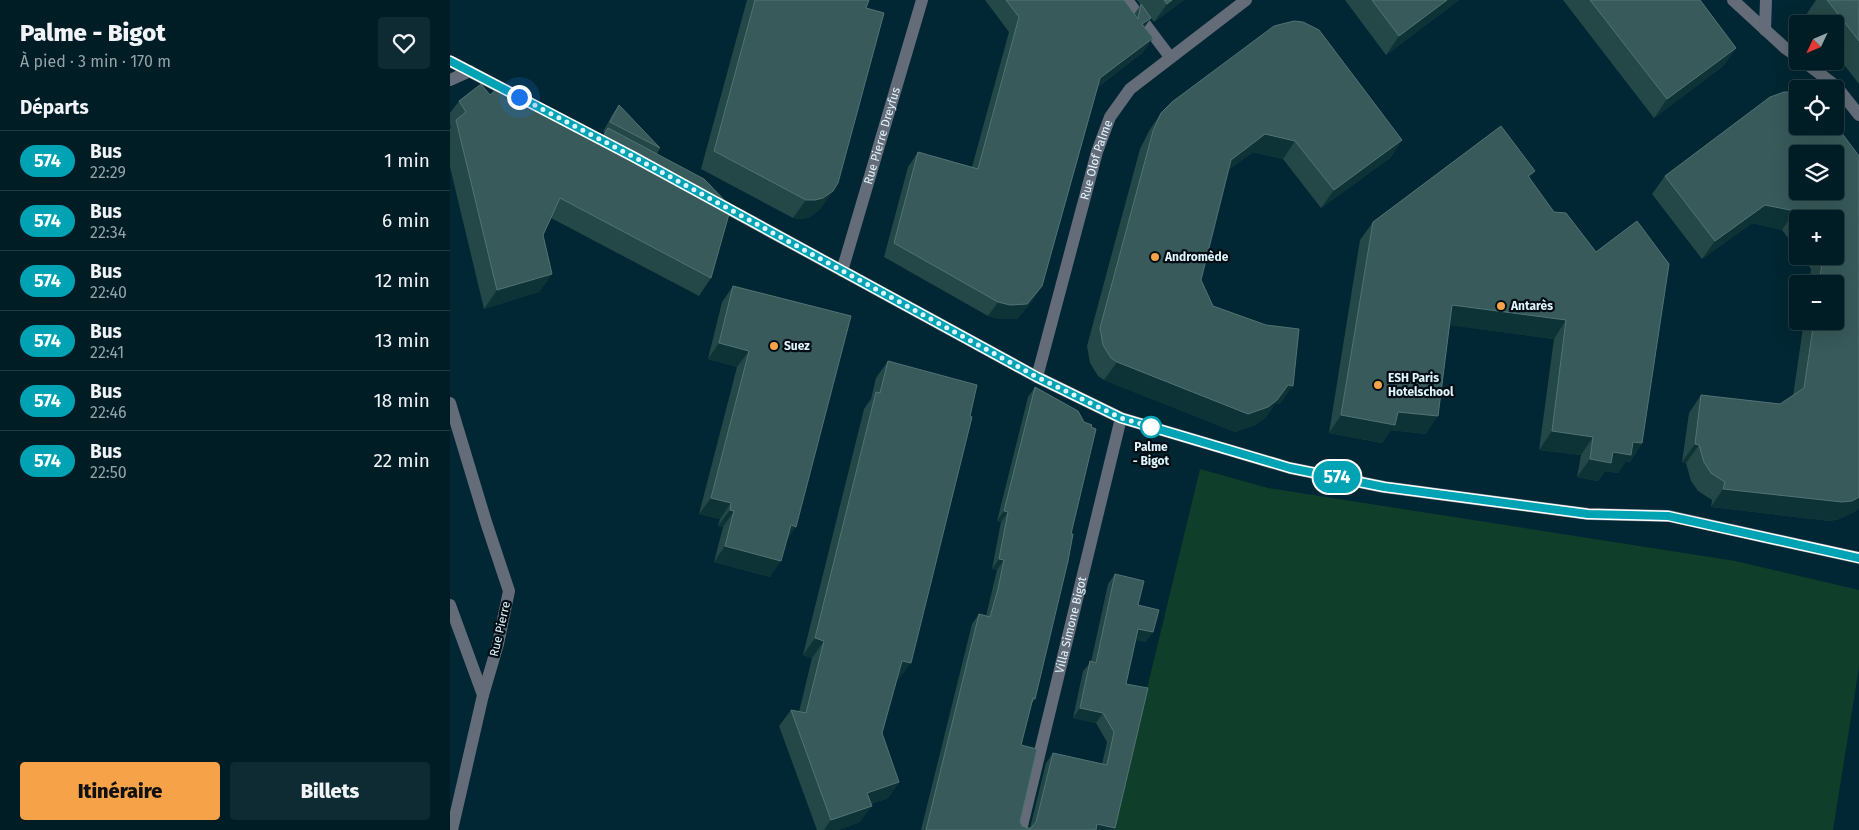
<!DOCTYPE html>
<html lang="fr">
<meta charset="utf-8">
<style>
:root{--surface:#001d26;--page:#0e2a32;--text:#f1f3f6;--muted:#95a2a7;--line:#223b43;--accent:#f6a248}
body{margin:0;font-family:"Fira Sans",sans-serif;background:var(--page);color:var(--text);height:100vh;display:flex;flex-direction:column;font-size:19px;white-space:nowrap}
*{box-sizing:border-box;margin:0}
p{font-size:16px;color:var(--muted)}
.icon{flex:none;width:28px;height:28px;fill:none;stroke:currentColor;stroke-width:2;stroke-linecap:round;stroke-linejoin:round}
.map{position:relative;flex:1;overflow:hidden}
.side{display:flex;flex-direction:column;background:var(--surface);width:450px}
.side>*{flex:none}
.badge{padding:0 10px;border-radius:16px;font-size:18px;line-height:32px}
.needle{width:32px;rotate:226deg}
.controls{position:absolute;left:1339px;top:15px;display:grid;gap:10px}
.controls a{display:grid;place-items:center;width:55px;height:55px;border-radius:5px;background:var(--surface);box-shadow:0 5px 20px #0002,0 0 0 1px var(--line);font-size:25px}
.you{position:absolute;width:25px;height:25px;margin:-12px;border:4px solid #fff;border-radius:50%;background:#1a73e8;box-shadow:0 0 0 8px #1a73e833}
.map>.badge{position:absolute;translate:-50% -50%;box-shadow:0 0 0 2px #fff}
h2{padding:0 20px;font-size:19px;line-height:45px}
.round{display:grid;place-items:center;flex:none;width:52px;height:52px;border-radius:5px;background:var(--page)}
.summary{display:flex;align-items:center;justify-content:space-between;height:85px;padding:0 20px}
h1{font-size:24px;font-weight:800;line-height:38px}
.action{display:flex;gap:10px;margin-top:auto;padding:10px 20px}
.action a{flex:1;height:58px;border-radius:5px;background:var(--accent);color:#111;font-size:20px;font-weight:800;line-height:58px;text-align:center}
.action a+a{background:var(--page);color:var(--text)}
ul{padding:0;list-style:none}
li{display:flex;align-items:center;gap:15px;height:60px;padding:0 20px;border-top:1px solid var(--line)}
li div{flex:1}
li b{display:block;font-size:19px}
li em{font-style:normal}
li .badge{min-width:55px;font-weight:700;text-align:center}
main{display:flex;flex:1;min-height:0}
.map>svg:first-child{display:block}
</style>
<main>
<section class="side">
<div class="summary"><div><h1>Palme - Bigot</h1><p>À pied · 3 min · 170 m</p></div><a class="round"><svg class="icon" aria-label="heart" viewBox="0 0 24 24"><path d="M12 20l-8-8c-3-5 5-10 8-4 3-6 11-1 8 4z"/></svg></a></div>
<h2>Départs</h2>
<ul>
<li><span class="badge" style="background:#00a3b4;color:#fff">574</span><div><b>Bus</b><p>22:29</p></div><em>1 min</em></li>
<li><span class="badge" style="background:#00a3b4;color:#fff">574</span><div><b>Bus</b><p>22:34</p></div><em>6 min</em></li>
<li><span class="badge" style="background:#00a3b4;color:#fff">574</span><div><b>Bus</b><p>22:40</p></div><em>12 min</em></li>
<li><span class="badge" style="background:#00a3b4;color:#fff">574</span><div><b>Bus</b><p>22:41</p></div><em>13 min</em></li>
<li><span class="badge" style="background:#00a3b4;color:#fff">574</span><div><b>Bus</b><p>22:46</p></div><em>18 min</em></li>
<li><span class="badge" style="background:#00a3b4;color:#fff">574</span><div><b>Bus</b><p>22:50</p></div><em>22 min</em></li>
</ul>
<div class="action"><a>Itinéraire</a><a>Billets</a></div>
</section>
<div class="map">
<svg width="1409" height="830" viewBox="0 0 1409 830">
<rect width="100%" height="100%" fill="#002733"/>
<!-- green -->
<path fill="#0f3f2a" d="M750,469L818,488L1285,561L1409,590V667L1383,830H663Z"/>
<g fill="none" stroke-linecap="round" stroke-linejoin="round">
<!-- street -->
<g stroke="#636c78" stroke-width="12">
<path d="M677,0L720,57"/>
<path d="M1283,0L1335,48L1348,57"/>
<path d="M1315,30L1316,0"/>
<path d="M0,61L63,94"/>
<path d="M1353,61L1386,86L1409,115"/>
<path d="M0,80L20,71"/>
<path d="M266,202L587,377L671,418L840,468L934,487L1138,514L1219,516L1409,558"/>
<path id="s1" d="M392,271L472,0"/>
<path id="s2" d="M587,377L647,152L660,117L680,89L796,0"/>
<path d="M0,403L36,522L59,591L48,644L33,695L2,830"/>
<path d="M0,605L33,695"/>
<path id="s3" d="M571,830L671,418"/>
</g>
</g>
<!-- wall -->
<g fill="#244847">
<path d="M297,0H419L416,8L383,191L370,209L360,217L353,219L343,218L251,169Z"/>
<path d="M535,0H674L684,14L691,5L687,0H734L704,22L701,18L694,27L703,38L692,53L648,87L592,286L582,301L567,319H549L538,316L434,257L458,167L468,152L522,167L559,32Z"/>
<path d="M895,0H1009L936,55Z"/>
<path d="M1113,0H1250L1286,48L1273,66L1204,118Z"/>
<path d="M1366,0H1409V84L1385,53V24H1363L1356,15Z"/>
<path d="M40,95L152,137L155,133L153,132L162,115L169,105L210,148L207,154L261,278L249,296L101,218L93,235L102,274L89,292L34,309L0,167V128L1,127L0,125V113L9,101Z"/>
<path d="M711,113L952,140L940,158L871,208L833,159L803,152L778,170L751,280L763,306L830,404H825L815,418L805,425L785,432L654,380L648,376L640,363L637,346L690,149L699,131Z"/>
<path d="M1409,156V507L1404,512L1389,519L1380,521L1261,507L1262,500L1248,491L1241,481L1236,463L1232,462L1239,413L1251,395L1330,404L1343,396L1354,321H1385V284H1359L1361,269L1352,256H1385V219H1348V251L1332,230L1302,223L1252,259L1202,194L1215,176Z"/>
<path d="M1085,171L1079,179L1192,443L1180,462L1176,461L1168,473L1155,471L1148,481L1127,477L1131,455L1089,450L1104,339L1000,325L976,434L941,430L932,443L879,433L910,240L923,222Z"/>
<path d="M283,286L401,316L337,540L320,577L264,562L273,527L268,526L270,519L249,514L287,367L258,359L272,302Z"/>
<path d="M438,361L449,679H447L432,733L449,782L438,798L421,804L410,822L389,830H367L329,726L341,710L349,712L362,658L353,655L414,409L421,399L426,378Z"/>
<path d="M585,387L621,534L585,699L582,703L571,745L570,822L572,826L577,828H580L596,763L603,753L652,764L657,742L646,723L623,718L633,671L641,662L658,584L665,574L688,605L696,642L686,640L676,684L665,828L664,830H471L522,624L529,614L536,616L547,570L542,569L551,522L547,521L578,397Z"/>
</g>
<!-- shaded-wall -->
<g fill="#0d3337">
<path d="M722,0H734L704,22L717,4Z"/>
<path d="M997,0H1009L936,55L949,36Z"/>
<path d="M701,18L691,32L692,24Z"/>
<path d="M703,38L692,53L640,93L650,78Z"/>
<path d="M1286,48L1273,66L1204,118L1217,99Z"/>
<path d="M815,134L845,141L833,159L803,152L768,178L781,160Z"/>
<path d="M952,140L940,158L871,208L884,190Z"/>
<path d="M1085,171L1072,189L1078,176Z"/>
<path d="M383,191L370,209L360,217L353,219L343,218L356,200Z"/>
<path d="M1315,205L1345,211L1332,230L1302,223L1252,259L1265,241Z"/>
<path d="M102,274L89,292L34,309L47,290Z"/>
<path d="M592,286L582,301L567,319H549L538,316L548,302Z"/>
<path d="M1002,305L1116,320L1104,339L990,324Z"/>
<path d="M269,343L299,351L287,367L258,359Z"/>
<path d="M667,362L838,385L843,386L830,404H825L815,418L805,425L785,432L654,380Z"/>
<path d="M948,412L988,416L976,434L941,430L932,443L879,433L891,415Z"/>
<path d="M1102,431L1143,437L1131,455L1089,450Z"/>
<path d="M1183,442L1192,443L1180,462L1176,461L1168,473L1155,471L1148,481L1127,477L1140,459Z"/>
<path d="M1245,444L1249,445L1236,463L1232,462Z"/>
<path d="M1273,489L1409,497V507L1404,512L1389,519L1380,521L1261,507Z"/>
<path d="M261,498L281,503L270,519L249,514Z"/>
<path d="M280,510L284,511L273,527L268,526Z"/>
<path d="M554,511L558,512L551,522L547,521Z"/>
<path d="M341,525L346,527L335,543Z"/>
<path d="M275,546L331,561L320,577L264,562Z"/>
<path d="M549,559L554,560L547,570L542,569Z"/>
<path d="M688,629L703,632L696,642L681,639Z"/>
<path d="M365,638L374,641L362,658L353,655Z"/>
<path d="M452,661L461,663L449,679L440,677Z"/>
<path d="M630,708L653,713L646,723L623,718Z"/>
<path d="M449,782L438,798L406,809L417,793Z"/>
<path d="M422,806L410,822L389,830H374L381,820Z"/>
<path d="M647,824L665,828L664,830H643Z"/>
</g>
<!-- building -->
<g fill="#385a5a" stroke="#537274" fill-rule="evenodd">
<path d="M305,0H419L416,8L434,13L388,183L383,191L373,198L365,200H356L264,151Z"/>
<path d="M556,0H674L688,19L691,4L701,18L692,24L703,38L650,78L592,286L577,304L560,305L548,302L444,243L468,152L528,169L569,17Z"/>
<path d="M714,0H722L717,4Z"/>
<path d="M922,0H997L949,36Z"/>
<path d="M1140,0H1250L1286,48L1217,99Z"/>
<path d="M1377,0H1409V41Z"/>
<path d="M844,21L853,22L869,30L952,140L884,190L845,141L815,134L781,160L751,280L763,306L816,325L849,329L843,386L838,385L827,400L818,407L798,414L667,362L661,358L653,345L650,328L703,131L711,113L722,102L824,26Z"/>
<path d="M31,84L40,95L53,84L153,137L158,128L254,179L281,207L261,278L110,198L93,235L102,274L47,290L6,120L16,112L9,101Z"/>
<path d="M1334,92H1348V126H1385V124L1409,156V497L1402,501L1392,502L1273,489L1275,482L1261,473L1254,462L1249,445L1245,444L1251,395L1330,404L1354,388L1364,321H1385V284H1369L1373,256H1385V219H1350L1345,211L1315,205L1265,241L1215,176L1320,97ZM1348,154H1385V191H1348Z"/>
<path d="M169,105L210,148L160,122Z"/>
<path d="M1051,126L1085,171L1078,176L1104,212L1116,213L1146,252L1187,221L1219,264L1192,443L1183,442L1181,455L1163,452L1161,463L1140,459L1143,437L1102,431L1116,320L1002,305L988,416L948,412L945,425L891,415L923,222Z"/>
<path d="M283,286L401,316L346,527L341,525L331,561L275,546L284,511L280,510L281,503L261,498L299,351L269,343Z"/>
<path d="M438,361L527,385L520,416L522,417L461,663L452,661L432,733L449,782L417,793L422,806L381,820L341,710L356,713L374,641L365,638L426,392L430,393Z"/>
<path d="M585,387L628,411L634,422L642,425L641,427L646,429L621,534H623L618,561L585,699L583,698L571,745L587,749L570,822L572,826L577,828H581L586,822L603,753L657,765L664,732L653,713L630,708L640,661L646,663L665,574L694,581L688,605L709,610L703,632L688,629L676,684L698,688L665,828L647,824L646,830H476L529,614L540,617L548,589L554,560L549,559L558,512L554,511Z"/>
</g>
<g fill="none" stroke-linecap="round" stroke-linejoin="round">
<defs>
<path id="line" d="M0,61L182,156L587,377L671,418L840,468L934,487L1138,514L1218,516L1409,558"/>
</defs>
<!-- line casing -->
<use href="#line" stroke="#fff" stroke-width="11"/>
<!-- line -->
<use href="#line" stroke="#00a3b4" stroke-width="8"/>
<!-- walk -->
<path stroke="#e0f4fc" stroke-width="5" stroke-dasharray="0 9" d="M69,97L182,156L587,377L671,418L708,429L701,427"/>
</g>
<!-- markers -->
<g fill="#f6a248" stroke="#020e13" stroke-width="2">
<circle cx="705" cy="257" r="5"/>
<circle cx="1051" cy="306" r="5"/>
<circle cx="324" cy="346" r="5"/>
<circle cx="928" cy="385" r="5"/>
</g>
<circle fill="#fff" stroke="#00a3b4" stroke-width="2.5" cx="701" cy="427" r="10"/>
<g text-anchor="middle" stroke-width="4.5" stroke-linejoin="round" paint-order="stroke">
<!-- street labels -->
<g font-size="12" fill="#e0f4fc" stroke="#020e13">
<text dy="4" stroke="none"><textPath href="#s1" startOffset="141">Rue Pierre Dreyfus</textPath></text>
<text dy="4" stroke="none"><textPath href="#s2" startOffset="225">Rue Olof Palme</textPath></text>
<text dy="4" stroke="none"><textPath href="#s3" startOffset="211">Villa Simone Bigot</textPath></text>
<text transform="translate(50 629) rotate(-77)" y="4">Rue Pierre</text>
</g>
<!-- poi labels -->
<g font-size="12" font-weight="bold" fill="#e0f4fc" stroke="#020e13" text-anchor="start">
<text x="715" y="261">Andromède</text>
<text x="1061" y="310">Antarès</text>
<text x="334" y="350">Suez</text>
<text x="938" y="382">ESH Paris<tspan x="938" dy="14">Hotelschool</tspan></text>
</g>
<!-- stop labels -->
<g font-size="12" font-weight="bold" fill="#e0f4fc" stroke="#020e13">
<text x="701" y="451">Palme<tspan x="701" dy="14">- Bigot</tspan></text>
</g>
</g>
</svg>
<div class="controls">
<a><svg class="needle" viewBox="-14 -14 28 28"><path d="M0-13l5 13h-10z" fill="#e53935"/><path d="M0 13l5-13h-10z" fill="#95a2a7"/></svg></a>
<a><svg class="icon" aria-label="locate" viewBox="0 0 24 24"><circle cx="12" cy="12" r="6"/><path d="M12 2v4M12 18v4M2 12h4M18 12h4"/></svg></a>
<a><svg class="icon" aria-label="layers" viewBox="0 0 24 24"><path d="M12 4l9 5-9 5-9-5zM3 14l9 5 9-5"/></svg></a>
<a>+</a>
<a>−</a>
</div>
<div class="you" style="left:69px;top:97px"></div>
<b class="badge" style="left:887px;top:477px;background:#00a3b4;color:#fff">574</b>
</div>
</main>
